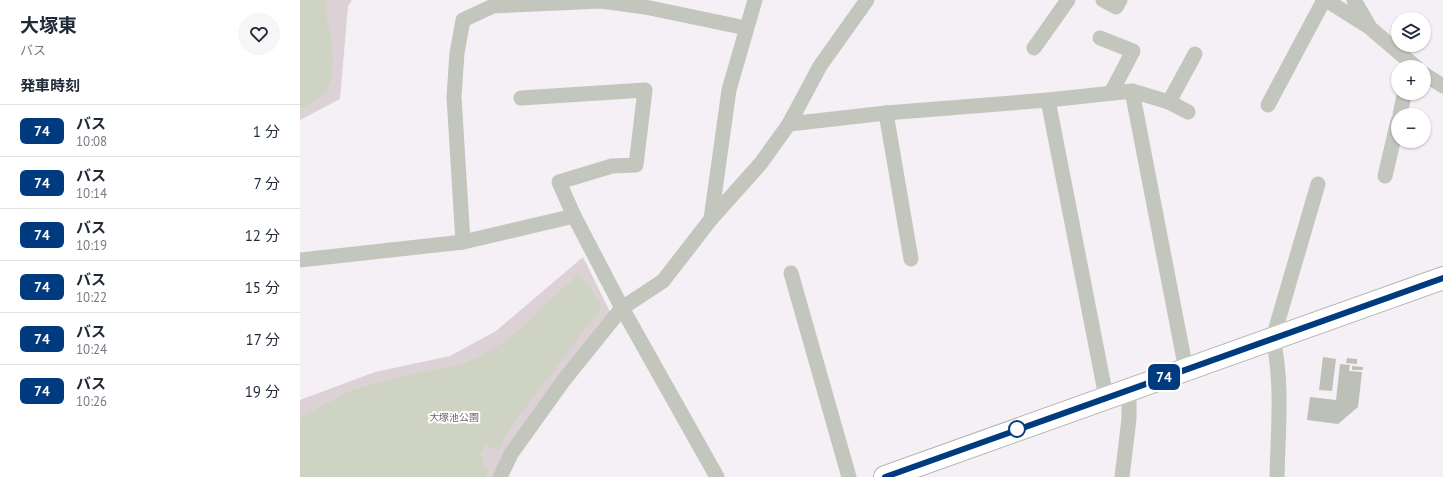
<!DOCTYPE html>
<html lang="ja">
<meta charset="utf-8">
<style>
:root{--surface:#fff;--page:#f6f6f7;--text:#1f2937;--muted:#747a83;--line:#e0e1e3}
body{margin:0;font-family:"PT Sans","Noto Sans JP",sans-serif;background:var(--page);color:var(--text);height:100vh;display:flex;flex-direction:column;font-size:15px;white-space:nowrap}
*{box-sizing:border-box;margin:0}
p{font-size:13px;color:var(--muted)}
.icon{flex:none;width:22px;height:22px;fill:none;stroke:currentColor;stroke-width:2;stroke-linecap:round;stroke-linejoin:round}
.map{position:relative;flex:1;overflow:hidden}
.details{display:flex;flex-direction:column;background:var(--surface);width:300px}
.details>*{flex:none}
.badge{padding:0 8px;border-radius:6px;font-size:14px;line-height:26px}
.buttons{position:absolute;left:1091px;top:12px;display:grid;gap:8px}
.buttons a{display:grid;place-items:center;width:40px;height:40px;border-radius:50%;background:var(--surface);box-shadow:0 1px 3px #0004;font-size:20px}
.map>.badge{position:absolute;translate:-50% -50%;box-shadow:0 0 0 2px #fff}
h2{padding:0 20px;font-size:15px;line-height:36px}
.round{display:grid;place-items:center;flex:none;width:42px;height:42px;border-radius:21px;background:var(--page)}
.overview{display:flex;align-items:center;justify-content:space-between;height:68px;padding:0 20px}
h1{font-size:19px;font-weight:700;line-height:30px}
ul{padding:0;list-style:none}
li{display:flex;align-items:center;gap:12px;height:52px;padding:0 20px;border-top:1px solid var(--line)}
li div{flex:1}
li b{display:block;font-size:15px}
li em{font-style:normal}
li .badge{min-width:44px;font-weight:700;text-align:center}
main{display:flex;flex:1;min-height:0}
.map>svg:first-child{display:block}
</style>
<main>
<section class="details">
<div class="overview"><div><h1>大塚東</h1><p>バス</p></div><a class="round"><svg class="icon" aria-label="heart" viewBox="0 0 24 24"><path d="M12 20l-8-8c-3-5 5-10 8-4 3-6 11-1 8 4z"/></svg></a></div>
<h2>発車時刻</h2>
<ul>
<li><span class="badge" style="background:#003b80;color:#fff">74</span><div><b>バス</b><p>10:08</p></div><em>1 分</em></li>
<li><span class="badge" style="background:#003b80;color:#fff">74</span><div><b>バス</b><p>10:14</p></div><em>7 分</em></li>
<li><span class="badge" style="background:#003b80;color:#fff">74</span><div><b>バス</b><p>10:19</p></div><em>12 分</em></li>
<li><span class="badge" style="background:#003b80;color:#fff">74</span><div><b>バス</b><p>10:22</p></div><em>15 分</em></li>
<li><span class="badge" style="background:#003b80;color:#fff">74</span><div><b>バス</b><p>10:24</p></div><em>17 分</em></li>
<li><span class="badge" style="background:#003b80;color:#fff">74</span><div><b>バス</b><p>10:26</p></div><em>19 分</em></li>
</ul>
</section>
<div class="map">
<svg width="1143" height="477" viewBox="0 0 1143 477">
<rect width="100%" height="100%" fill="#f5f0f5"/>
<!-- green -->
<g fill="#dcd1d5">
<path d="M0,0H52L48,6L40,99L0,120Z"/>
<path d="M283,257L310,312L193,477H0V400L75,372L150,356L196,331Z"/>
</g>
<!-- water -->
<g fill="#ced3c4">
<path d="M0,0H27C24,9 27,19 29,28C32,45 37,75 26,91C20,99 8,104 0,109Z"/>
<path d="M278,275L284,280L300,304L301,308L239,390L212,425L198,450L185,445L180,456L184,458L182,465L189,470L185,477H0V418L42,395L53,390L95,378L159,365L182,356L211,337L222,327L229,322L242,307Z"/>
</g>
<!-- building -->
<g fill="#bdc0b6">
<path d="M1023,357L1036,359L1032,391L1019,390Z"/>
<path d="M1047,358L1057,359V364L1046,363Z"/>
<path d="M1040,364L1050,365L1049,371L1062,372L1058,407L1038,424L1007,420L1010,397L1036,400Z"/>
<path d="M1052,366L1063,367V370H1052Z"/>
</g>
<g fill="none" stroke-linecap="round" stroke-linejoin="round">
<defs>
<path id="highway" d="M585,477L1143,278"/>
</defs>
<!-- highway casing -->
<use href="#highway" stroke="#b3b7ae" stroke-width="24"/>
<!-- minor -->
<g stroke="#c2c6bd" stroke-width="15">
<path d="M803,0L816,7L820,0"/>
<path d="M1026,0L1069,27L1116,67"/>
<path d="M1054,0L1068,24"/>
<path d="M800,38L833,51L811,93"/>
<path d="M734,48L768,0"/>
<path d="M1124,74L1143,86"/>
<path d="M832,91L869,102L895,54"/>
<path d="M221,98L345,90L336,165L312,166L259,182L274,216"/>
<path d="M748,100L832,91L886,370"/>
<path d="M869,102L888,112"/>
<path d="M968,105L1024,0"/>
<path d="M586,113L611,259"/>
<path d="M1100,115L1104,95L1106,93"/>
<path d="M489,124L586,113L748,100L806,397"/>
<path d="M1085,176L1098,121"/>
<path d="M411,219L429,90L455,0"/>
<path d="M163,242L154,97L157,53L163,20L193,6L301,1L345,7L446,28"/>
<path d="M0,260L163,242L274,216L322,308L417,477"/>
<path d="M491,273L549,477"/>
<path d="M200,477L211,454L264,380L322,308L363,281L411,219L461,163L489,124L520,66L567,0"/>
<path d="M822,477L829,419V389"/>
<path d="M977,477C978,431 983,384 973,338L1018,184"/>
</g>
<!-- highway -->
<use href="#highway" stroke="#fff" stroke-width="22"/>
</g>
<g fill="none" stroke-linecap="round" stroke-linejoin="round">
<defs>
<path id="line" d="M585,477L1143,278"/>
</defs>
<!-- line casing -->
<use href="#line" stroke="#fff" stroke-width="9"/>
<!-- line -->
<use href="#line" stroke="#003b80" stroke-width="6"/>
</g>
<!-- markers -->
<circle fill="#fff" stroke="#003b80" stroke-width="2" cx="717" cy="429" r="8"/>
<g text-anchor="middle" stroke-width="4" stroke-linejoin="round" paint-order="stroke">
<!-- park labels -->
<g font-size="10" fill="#7a6166" stroke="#fff">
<text x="154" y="421">大塚池公園</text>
</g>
</g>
</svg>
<div class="buttons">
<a><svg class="icon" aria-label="layers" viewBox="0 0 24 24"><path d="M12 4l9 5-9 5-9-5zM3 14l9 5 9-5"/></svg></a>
<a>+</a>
<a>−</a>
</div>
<b class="badge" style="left:864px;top:377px;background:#003b80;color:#fff">74</b>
</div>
</main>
